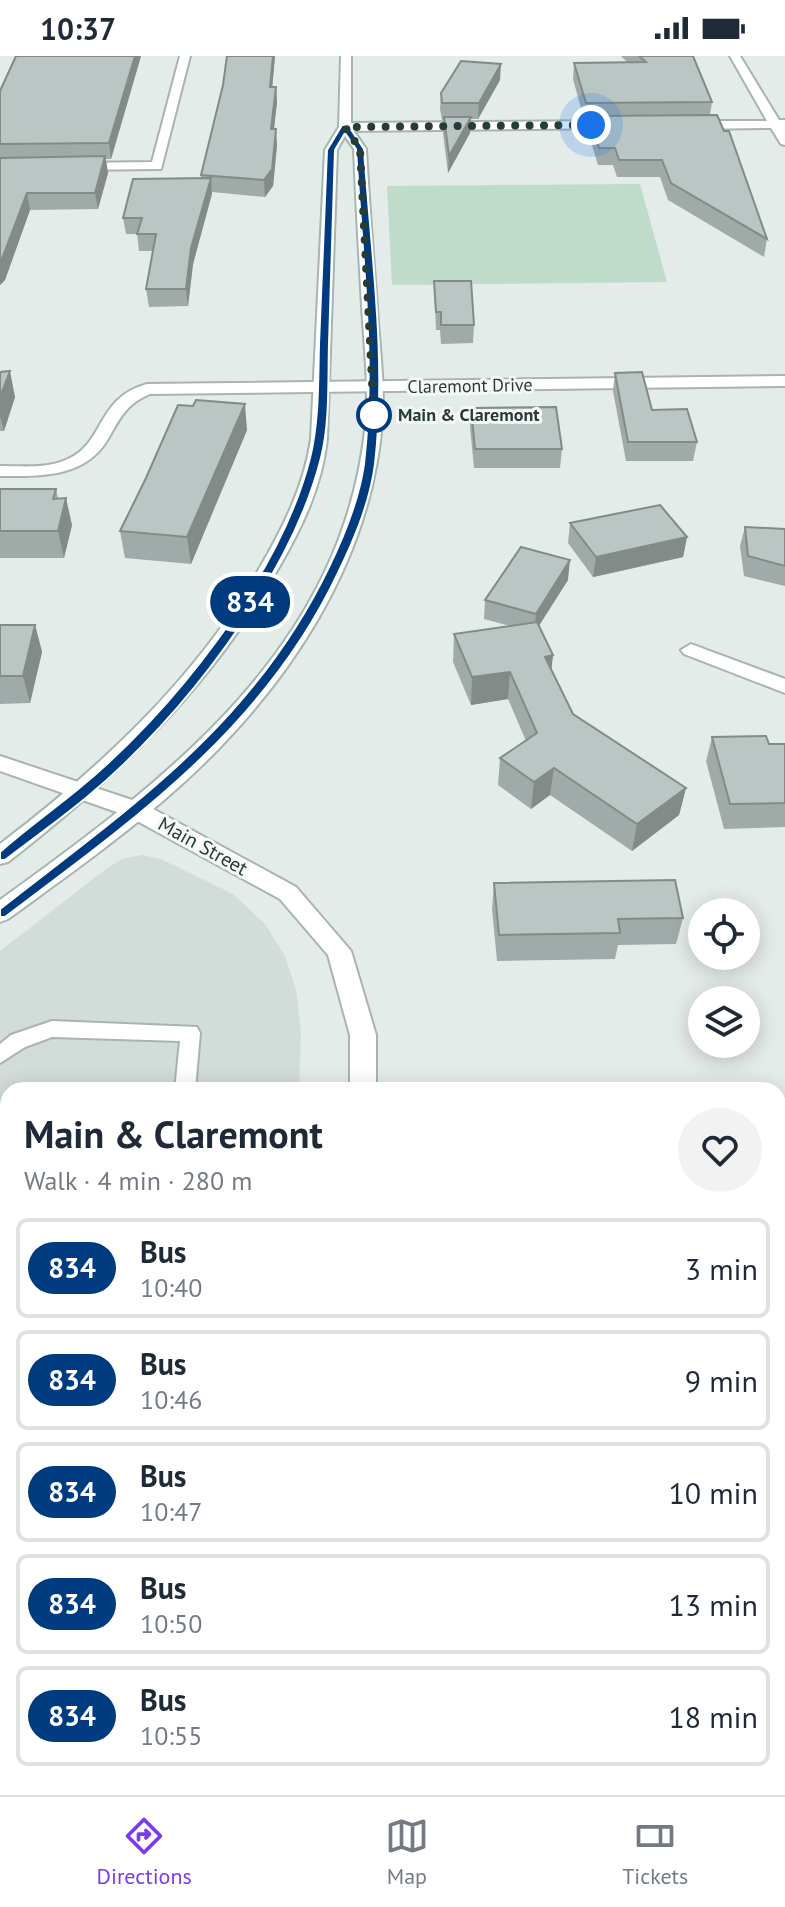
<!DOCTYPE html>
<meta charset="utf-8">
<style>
:root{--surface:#fff;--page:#f2f2f3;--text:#1f2937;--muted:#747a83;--line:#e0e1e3;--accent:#7c3aed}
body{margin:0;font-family:"PT Sans",sans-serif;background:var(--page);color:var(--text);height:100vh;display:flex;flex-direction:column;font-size:30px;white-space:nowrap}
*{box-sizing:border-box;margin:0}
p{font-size:26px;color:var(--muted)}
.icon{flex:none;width:44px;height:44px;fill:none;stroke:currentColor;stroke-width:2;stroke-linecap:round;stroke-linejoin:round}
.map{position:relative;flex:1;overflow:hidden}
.details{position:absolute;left:0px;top:1026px;width:786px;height:714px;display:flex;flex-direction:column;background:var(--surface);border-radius:24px 24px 0 0;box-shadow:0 4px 20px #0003}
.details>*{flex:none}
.badge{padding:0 16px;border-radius:26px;font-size:28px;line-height:52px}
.buttons{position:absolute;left:688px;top:842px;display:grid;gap:16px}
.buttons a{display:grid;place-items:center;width:72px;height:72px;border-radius:50%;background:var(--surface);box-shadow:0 4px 20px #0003;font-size:40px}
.you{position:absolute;width:40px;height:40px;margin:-20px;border:6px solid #fff;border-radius:50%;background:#1a73e8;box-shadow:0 0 0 12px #1a73e833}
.map>.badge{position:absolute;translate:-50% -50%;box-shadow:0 0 0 4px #fff}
.round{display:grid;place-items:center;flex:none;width:84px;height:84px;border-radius:42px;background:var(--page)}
.summary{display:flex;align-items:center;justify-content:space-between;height:136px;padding:0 24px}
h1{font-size:38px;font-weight:700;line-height:60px}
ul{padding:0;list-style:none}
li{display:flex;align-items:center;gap:24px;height:100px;margin:0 16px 12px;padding:0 8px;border:4px solid var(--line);border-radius:12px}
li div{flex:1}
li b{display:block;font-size:30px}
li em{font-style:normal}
li .badge{min-width:88px;font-weight:700;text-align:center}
.status{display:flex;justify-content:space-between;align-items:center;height:56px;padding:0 40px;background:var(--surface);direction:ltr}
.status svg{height:22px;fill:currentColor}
.dock{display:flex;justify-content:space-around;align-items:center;height:112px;border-top:2px solid var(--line);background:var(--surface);font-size:22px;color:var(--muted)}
.dock a{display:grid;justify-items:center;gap:4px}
.dock .current{color:var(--accent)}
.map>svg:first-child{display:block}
</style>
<div class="status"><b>10:37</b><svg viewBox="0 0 49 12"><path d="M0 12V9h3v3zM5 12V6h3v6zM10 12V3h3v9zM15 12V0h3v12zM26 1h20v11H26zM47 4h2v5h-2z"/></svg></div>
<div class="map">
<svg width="785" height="1739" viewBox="0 0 785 1739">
<rect width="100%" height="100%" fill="#e4ece9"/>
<!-- built -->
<path fill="#d2dcd8" d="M142,799L161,803L233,838L265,868L285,900L296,934L301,975L299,1034H8V1633H0V895L106,813L122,803Z"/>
<!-- green -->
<g fill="#bfdbca">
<path d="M640,128L667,226L392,229L387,130Z"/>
<path d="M8,1638V1732H145L144,1739H0V1639Z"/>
</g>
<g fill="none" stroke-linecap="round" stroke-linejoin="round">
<defs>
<g id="service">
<path d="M52,965L197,971L200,977L195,1034H175L180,985L52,981L25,991L0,1007V988L11,979Z"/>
<path d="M0,1062L8,1063V1081L0,1080Z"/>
<rect x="0" y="1210" width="8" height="20"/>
<rect x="0" y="1578" width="8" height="26"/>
</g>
<g id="minor">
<path d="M180,0H190L161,113L70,114V108L74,107L152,106Z"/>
<path d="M730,0H740L779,64H785V89L781,88L771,72L691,73L685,69L691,65H767Z"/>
<path d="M622,65L626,66V72L345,75L339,71L345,67Z"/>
<path d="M785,320V330L150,338C126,348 120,362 108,383C85,422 41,420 0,420V410C21,410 48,413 68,403C105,387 96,342 147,328Z"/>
<path d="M691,588L785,623V637L684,598L681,594Z"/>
<path d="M0,700L144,748L296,831L351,895L376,979V1034H350V979L328,899L280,843L128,760L0,715Z"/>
<rect x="778" y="1458" width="7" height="34"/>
<path d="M347,1732H383L384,1739H346Z"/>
</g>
<path id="secondary" d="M341,0H351V71L366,93C369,146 373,198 377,251C379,289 385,328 382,366C371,509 285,635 181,729C127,778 67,820 8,863L0,866V844C169,722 345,591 366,365C369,327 364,288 362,250C359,198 356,145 354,93L345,80L337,94L327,383C322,430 302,472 278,513C210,632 116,722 8,806L0,808V788C102,710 194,625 259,513C283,472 304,430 311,383L325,94L339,71Z"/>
</defs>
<!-- service casing -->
<use href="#service" stroke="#a7b4b0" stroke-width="4"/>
<!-- minor casing -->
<use href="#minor" stroke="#a7b4b0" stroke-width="4"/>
<!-- secondary casing -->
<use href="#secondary" stroke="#a4b6b2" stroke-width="4"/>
<!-- service -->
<use href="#service" fill="#fff" fill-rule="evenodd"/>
<!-- minor -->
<use href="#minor" fill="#fff" fill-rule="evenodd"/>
<!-- secondary -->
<use href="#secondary" fill="#fff" fill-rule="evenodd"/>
</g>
<!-- wall -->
<g fill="#a0aaa8">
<path d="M141,0L111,103H106L108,117L98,153L30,154L5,224L0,229V35Z"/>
<path d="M227,0H275L272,31H276L277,46L274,73L277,89L273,130L265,141L212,136L193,208L188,250L149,251L146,233L153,195H139L137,178H126L123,162L201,122V119L223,29Z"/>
<path d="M621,0H693L712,46L710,59L767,183L764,201L668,144L660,121H617L613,109H598L588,76L590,63H584L573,23L574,7H628Z"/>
<path d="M500,24L478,63H471L470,77L448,117L443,77L444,64H442L440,53L441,37Z"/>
<path d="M434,225L474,269L473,287L441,288L440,274H436Z"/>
<path d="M0,316L15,341L4,375H0Z"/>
<path d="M615,317L652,354L697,386L693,405H626L613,335Z"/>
<path d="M193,350L247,374L191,508L125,502L120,475Z"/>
<path d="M471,352L562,393L560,412H474L470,371Z"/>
<path d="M0,433H56L58,442L72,469L64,502H0Z"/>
<path d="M570,467L687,481L683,501L593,521L568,487Z"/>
<path d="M745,471L785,473V530L744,520L740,490Z"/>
<path d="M568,524L539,570L553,599L551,613L573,658L686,732L679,759L632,795L550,739L531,753L498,729L500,702L526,685L508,643L471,649L453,606L454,578L510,570L484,563L485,544Z"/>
<path d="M0,569H35L42,596L30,647L0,648Z"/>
<path d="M712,681L769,688H785V771L724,773L706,705Z"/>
<path d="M494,827L683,862L676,888L618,889L615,903L497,905L492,853Z"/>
<rect x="0" y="1076" width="8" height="115"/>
<rect x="778" y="1180" width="7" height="135"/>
<rect x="0" y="1242" width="8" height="333"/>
<path d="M577,1732H688L689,1739H577Z"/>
<path d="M741,1732H778L785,1739H742Z"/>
</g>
<!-- shaded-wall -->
<g fill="#828b88">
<path d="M135,0H141L111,103L109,87Z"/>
<path d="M273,0H275L271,46L270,31Z"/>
<path d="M501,8L500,24L478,63L479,47Z"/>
<path d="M276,31L277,46L272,89L271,73Z"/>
<path d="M471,61L470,77L448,117L449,100Z"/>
<path d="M276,73L277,89L273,130L265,141L264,124Z"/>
<path d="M105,100L108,117L98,153L95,137Z"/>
<path d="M211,122L212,138L193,208L188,250L186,233L191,192Z"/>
<path d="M27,137L30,154L5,224L0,229V208Z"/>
<path d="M10,315L15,341L4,375L0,360V341Z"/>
<path d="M245,348L247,374L191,508L187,481Z"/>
<path d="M66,442L72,469L64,502L58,475Z"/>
<path d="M687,481L683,501L593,521L596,501Z"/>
<path d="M570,504L568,524L534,577L536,558Z"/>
<path d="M35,569L42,596L30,647L23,620Z"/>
<path d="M553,599L550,627L545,601Z"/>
<path d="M510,616L508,643L471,649L472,621Z"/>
<path d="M554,712L550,739L531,753L534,726Z"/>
<path d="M686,732L679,759L632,795L637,768Z"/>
</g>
<!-- building -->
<g fill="#bac6c3" stroke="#828b88" stroke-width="2">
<path d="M16,0H135L109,87L0,88V35Z"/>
<path d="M227,0H273L270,31H276L271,73H276L272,113L264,124L201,119L223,29Z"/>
<path d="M639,0H693L712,46L586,47L574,7L646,6Z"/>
<path d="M461,5L501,8L479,47H442L441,37Z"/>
<path d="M717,59L724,75H729L767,183L671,127L662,104H619L615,92H599L590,60Z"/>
<path d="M444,61H471L449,100Z"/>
<path d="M105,100L95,137H27L0,208V102Z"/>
<path d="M211,122L191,192L186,233H146L156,178H137L142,162H123L133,123Z"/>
<path d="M434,225H471L474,269H441V256H436Z"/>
<path d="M10,315L0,341V316Z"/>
<path d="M642,316L652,354L687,353L697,386H628L615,317Z"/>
<path d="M196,344L245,348L187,481L120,475L146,422L178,349L193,350Z"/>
<path d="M556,351L562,393H475L471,352Z"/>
<path d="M0,433H56L53,443L66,442L58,475H0Z"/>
<path d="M660,449L687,481L596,501L570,467Z"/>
<path d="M745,471L785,473V510L748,500Z"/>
<path d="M521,491L570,504L536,558L485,544Z"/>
<path d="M537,566L553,599L545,601L573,658L686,732L637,768L554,712L534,726L500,702L537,677L510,616L472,621L454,578Z"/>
<path d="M0,569H35L23,620H0Z"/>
<path d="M766,680L769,688H785V747L730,748L712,681Z"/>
<path d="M675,824L683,862L618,863L620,877L499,879L494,827Z"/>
<rect x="0" y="1076" width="8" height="92"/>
<rect x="778" y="1180" width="7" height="114"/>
<rect x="0" y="1242" width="8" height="318"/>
<path d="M785,1638V1739H778L777,1732H778V1639Z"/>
<path d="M584,1732H688L689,1739H585Z"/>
</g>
<!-- line -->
<path fill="#003b80" stroke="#fff" stroke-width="2" d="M342,69H348L364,93C371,197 387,304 375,408C370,446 355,482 338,517C266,670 137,762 5,861H0V853C130,751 253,669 329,511C345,478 359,444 364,408C376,304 362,197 356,93L345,77L335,94C333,159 331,223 329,288C328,325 330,367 321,402C291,521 181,664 87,741C61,763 32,783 5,804H0V796C22,776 50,756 77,734C171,658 280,520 310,402C319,366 318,325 319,288C322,223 324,159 327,94Z"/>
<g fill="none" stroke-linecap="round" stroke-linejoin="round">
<!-- walk -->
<path stroke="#253c38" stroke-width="8" stroke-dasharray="0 14.4" d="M374,359V365L360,93L345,71L591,69"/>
</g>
<!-- markers -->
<circle fill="#fff" stroke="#003b80" stroke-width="4" cx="374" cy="359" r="16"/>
<g text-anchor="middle" stroke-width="6" stroke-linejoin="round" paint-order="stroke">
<!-- far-street labels -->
<g font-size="18" fill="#253c38" stroke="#f4f9f7">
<text transform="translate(470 330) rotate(-1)" y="6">Claremont Drive</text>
</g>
<!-- far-stop labels -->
<g font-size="18" font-weight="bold" fill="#253c38" stroke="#f4f9f7" text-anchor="start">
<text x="398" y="365">Main &amp; Claremont</text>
</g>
<!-- street labels -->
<g font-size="20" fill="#253c38" stroke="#f4f9f7">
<text transform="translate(203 790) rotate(29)" y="7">Main Street</text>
</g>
</g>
</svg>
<div class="buttons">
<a><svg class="icon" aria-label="locate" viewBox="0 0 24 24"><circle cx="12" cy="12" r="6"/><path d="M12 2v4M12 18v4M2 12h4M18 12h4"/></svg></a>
<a><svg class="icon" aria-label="layers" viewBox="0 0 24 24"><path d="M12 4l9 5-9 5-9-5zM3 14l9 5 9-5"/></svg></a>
</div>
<div class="you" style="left:591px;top:69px"></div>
<b class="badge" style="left:250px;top:546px;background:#003b80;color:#fff">834</b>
<section class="details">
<div class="summary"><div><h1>Main &amp; Claremont</h1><p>Walk · 4 min · 280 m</p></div><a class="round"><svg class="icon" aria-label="heart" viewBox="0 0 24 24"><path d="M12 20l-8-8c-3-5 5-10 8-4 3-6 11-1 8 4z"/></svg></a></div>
<ul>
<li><span class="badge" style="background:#003b80;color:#fff">834</span><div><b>Bus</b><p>10:40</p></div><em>3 min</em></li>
<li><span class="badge" style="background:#003b80;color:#fff">834</span><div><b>Bus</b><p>10:46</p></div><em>9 min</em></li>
<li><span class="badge" style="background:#003b80;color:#fff">834</span><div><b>Bus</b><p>10:47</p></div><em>10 min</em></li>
<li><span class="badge" style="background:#003b80;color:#fff">834</span><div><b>Bus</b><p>10:50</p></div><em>13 min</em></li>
<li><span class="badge" style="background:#003b80;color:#fff">834</span><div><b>Bus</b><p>10:55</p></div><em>18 min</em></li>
</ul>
</section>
</div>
<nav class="dock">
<a class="current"><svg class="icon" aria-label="directions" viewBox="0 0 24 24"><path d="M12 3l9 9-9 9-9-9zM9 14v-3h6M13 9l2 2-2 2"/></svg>Directions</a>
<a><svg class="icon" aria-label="map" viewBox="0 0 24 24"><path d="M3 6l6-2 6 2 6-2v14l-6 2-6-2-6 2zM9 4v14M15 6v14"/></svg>Map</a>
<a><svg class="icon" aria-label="tickets" viewBox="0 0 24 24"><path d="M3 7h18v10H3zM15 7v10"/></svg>Tickets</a>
</nav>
